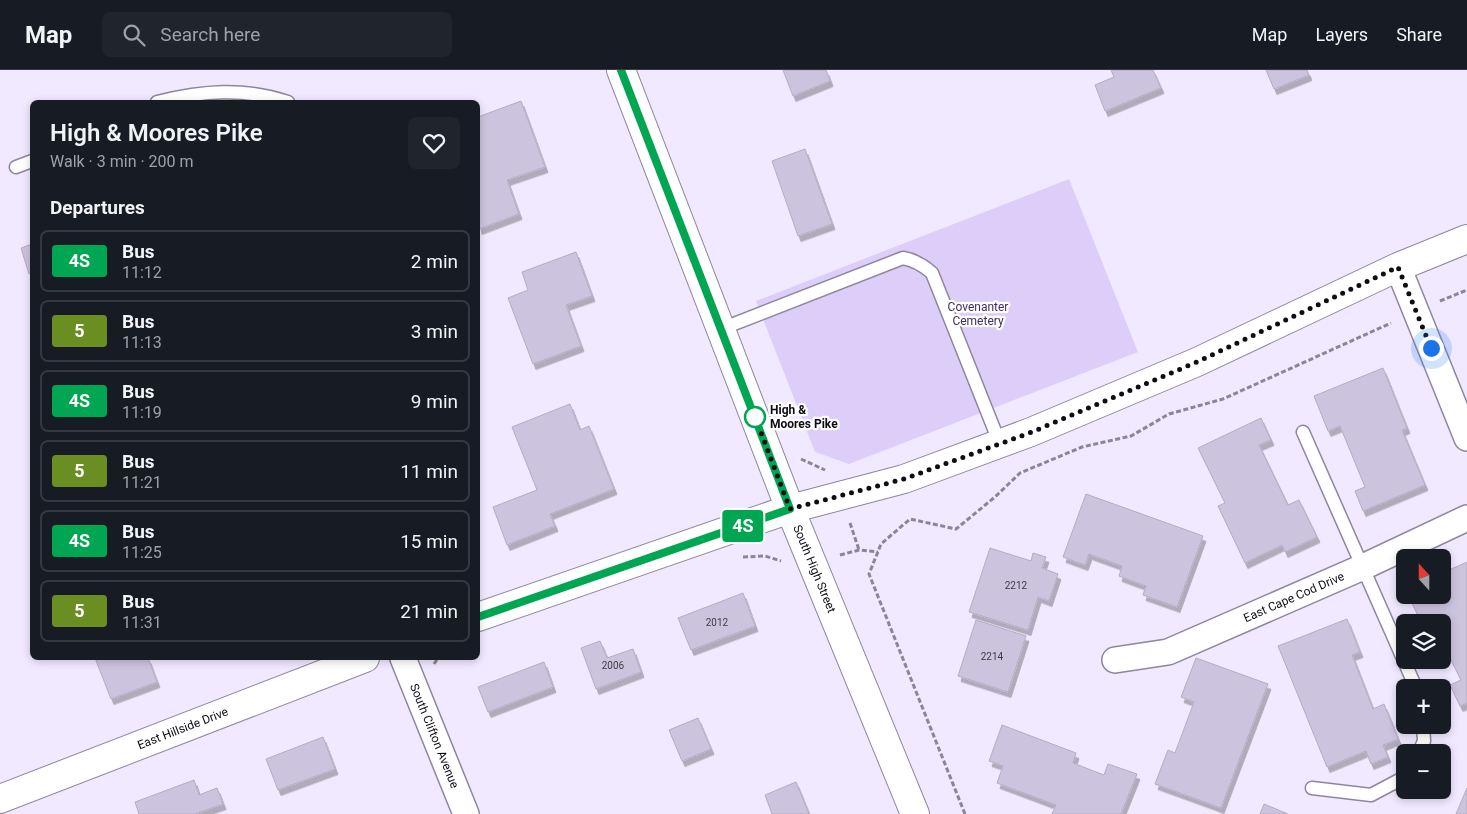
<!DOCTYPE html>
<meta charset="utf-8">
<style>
:root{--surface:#171b24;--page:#20242c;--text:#f1f3f6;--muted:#9ea1a6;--line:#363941}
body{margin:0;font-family:Roboto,sans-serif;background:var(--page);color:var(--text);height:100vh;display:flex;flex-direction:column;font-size:19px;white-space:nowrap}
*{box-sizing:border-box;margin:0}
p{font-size:16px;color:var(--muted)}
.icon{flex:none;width:28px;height:28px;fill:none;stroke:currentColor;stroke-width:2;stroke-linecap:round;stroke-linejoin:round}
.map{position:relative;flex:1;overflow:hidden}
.drawer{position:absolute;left:30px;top:30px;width:450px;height:560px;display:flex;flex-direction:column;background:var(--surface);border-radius:8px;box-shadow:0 2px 8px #0003}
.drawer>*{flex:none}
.badge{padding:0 10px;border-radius:4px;font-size:18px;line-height:32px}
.needle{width:32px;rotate:339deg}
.controls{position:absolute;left:1396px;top:479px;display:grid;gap:10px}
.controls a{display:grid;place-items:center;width:55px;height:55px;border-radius:8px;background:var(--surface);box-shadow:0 2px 8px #0003;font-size:25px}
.you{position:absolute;width:25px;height:25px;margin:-12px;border:4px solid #fff;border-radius:50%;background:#1a73e8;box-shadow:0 0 0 8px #1a73e833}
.map>.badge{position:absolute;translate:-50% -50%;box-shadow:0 0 0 2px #fff}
h2{padding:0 20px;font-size:19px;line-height:45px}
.round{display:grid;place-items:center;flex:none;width:52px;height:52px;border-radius:8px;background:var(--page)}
.headline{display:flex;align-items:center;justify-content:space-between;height:85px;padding:0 20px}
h1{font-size:24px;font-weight:600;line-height:38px}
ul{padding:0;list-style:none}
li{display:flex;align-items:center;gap:15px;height:62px;margin:0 10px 8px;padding:0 10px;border:2px solid var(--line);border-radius:8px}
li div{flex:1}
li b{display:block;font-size:19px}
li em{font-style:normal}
li .badge{min-width:55px;font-weight:700;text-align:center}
header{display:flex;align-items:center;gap:30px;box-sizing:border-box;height:70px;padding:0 25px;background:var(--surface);border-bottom:1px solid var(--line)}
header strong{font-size:24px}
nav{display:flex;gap:28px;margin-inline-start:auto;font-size:18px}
.search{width:350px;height:45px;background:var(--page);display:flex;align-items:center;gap:12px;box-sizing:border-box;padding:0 18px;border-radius:8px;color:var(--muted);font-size:19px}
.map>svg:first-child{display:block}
</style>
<header>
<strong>Map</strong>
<div class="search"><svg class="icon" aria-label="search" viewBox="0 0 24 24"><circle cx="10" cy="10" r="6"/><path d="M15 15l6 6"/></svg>Search here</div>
<nav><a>Map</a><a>Layers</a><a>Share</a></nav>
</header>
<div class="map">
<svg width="1467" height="744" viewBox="0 0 1467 744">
<defs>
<filter id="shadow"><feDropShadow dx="3" dy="5.5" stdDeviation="0" flood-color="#0004"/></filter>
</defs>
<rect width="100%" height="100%" fill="#f0e9ff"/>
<!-- green -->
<path fill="#dccef9" d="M1069,109L1138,282L849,394L815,382L756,231Z"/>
<!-- building -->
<g fill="#ccc4de" stroke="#b4acc5" filter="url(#shadow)">
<path d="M783,0H826L830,11L793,26Z"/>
<path d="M1111,0H1153L1161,18L1105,41L1095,15L1114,7Z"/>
<path d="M1266,0H1307L1309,5L1274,19Z"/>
<path d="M521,31L545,97L507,110L519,144L479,159L478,153V47Z"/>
<path d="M805,79L832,154L798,166L772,91Z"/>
<path d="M32,174V203L29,204L21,178Z"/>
<path d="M576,182L592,226L566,235L581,276L533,294L508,228L528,220L522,202Z"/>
<path d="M1383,298L1407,358L1402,360L1425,415L1363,441L1355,421L1365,417L1340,356L1328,361L1314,326Z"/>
<path d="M570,334L580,360L589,356L614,419L550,444L555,456L507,475L493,437L537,420L512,357Z"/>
<path d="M1261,348L1271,370L1259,375L1288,435L1299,430L1317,467L1285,482L1282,475L1245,493L1218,436L1225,433L1198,378Z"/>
<path d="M1086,424L1203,466L1177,537L1143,525L1146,516L1119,506L1122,496L1089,484L1085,495L1063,487Z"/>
<path d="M990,478L1031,491L1033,483L1046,487L1042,498L1058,504L1049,531L1038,527L1028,560L969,542Z"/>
<path d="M1467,492V633L1460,636L1450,615L1461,610L1442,572V552H1433L1432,551L1421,552L1408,525H1442V503Z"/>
<path d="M743,523L755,556L691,580L678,548Z"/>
<path d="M1347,549L1360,582L1352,585L1373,639L1384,634L1398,669L1383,675L1388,687L1371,694L1366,681L1327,697L1278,576Z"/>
<path d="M976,550L1026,566L1008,622L958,606Z"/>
<path d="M600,571L607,588L633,579L641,602L596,619L581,578Z"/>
<path d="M95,588H148L157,612L111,629Z"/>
<path d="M1196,588L1268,614L1221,738L1155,714L1168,680L1175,683L1194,632L1181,627Z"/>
<path d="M544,592L553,617L488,642L478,617Z"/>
<path d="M698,648L711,679L682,691L669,660Z"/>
<path d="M1002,655L1076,683L1073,693L1104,705L1108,694L1137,704L1121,744H1052L1056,735L997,713L1003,696L989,691Z"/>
<path d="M323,667L335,699L278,720L266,689Z"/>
<path d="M194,710L199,725L217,718L223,734L195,744H139L135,732Z"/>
<path d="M796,712L809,744H772L765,725Z"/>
<path d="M1467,718V744H1456Z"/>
<path d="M1264,734L1288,744H1260Z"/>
</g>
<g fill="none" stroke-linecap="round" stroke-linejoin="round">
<defs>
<g id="service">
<path d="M157,32C202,21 243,17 288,32"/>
<path d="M16,97L32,91"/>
<path d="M721,259L903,188C915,190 923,195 932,203L1000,374"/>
<path d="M1303,362L1416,618"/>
<path d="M1419,682L1424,671L1423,655"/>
<path d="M1312,718L1371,725L1405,707"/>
</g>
<g id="minor">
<path d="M1398,197L1467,368"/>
<path id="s1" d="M403,588L466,744"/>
<path id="s2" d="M1115,590L1168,582L1363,497L1467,448"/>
</g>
<g id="tertiary">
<path id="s3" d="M621,0L790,439L915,744"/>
</g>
<g id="secondary">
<path d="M478,547L790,439L904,409L1031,362L1197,292L1398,197L1467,169"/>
<path id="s4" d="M0,729L365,588"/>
</g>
</defs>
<!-- service casing -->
<use href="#service" stroke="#8e869e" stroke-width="15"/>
<!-- minor casing -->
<use href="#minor" stroke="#8e869e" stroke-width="28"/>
<!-- tertiary casing -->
<use href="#tertiary" stroke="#8e869e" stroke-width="30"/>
<!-- secondary casing -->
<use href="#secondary" stroke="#8e869e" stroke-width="30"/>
<!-- path -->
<g stroke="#8b8695" stroke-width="3" stroke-dasharray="5 2.5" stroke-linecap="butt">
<path d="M1440,231L1467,220"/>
<path d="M801,389L825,400"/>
<path d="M850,453L859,480"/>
<path d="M840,485L859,480L878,482"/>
<path d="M743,487L765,486L781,491"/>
<path d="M434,594L438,588"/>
<path d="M965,744L869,504L881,474L910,449L956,459L995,427L1020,403L1082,377L1131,366L1169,344L1223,329L1391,253"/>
</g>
<!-- service -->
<use href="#service" stroke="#fff" stroke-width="12"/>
<!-- minor -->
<use href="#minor" stroke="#fff" stroke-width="25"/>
<!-- tertiary -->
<use href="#tertiary" stroke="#fff" stroke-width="28"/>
<!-- secondary -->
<use href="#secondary" stroke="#fff" stroke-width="28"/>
</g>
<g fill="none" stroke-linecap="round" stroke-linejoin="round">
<defs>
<path id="line" d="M478,547L790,439L621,0"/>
</defs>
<!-- line casing -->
<use href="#line" stroke="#fff" stroke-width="11"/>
<!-- line -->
<use href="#line" stroke="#00a651" stroke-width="8"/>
<!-- walk -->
<path stroke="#0f0c14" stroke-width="5" stroke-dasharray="0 9" d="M755,347L790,439L904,409L1032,362L1197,292L1398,197L1431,278"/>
</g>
<!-- markers -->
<circle fill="#fff" stroke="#00a651" stroke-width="2.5" cx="755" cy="347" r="10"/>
<g text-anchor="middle" stroke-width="4.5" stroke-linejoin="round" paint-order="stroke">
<!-- number labels -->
<g font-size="10" fill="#3e3a46">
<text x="1016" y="519">2212</text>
<text x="717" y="556">2012</text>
<text x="992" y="590">2214</text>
<text x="613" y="599">2006</text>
</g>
<!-- park labels -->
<g font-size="12" fill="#412c62" stroke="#fff">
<text x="978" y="241">Covenanter<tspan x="978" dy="14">Cemetery</tspan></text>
</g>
<!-- stop labels -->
<g font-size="12" font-weight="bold" fill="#0f0c14" stroke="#fff" text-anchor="start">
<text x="770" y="344">High &amp;<tspan x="770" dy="14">Moores Pike</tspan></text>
</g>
<!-- street labels -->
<g font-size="12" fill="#0f0c14" stroke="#fff">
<text dy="4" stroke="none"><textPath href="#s3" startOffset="535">South High Street</textPath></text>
<text dy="4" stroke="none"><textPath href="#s2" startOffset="191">East Cape Cod Drive</textPath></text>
<text dy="4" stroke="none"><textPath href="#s4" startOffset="196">East Hillside Drive</textPath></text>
<text dy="4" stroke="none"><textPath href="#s1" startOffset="84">South Clifton Avenue</textPath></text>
</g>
</g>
</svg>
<div class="controls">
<a><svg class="needle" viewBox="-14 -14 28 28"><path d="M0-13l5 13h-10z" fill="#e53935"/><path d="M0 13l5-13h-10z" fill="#9ea1a6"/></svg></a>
<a><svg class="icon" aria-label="layers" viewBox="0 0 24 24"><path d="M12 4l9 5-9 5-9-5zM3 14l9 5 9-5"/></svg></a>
<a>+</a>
<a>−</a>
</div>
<div class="you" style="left:1431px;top:278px"></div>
<b class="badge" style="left:743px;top:456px;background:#00a651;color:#fff">4S</b>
<section class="drawer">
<div class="headline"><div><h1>High &amp; Moores Pike</h1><p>Walk · 3 min · 200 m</p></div><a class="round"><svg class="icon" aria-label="heart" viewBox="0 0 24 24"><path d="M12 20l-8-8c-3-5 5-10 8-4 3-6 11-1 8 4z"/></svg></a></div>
<h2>Departures</h2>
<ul>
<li><span class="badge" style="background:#00a651;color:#fff">4S</span><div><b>Bus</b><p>11:12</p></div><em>2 min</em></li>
<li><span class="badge" style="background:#6b8e23;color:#fff">5</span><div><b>Bus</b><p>11:13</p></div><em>3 min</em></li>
<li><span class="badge" style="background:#00a651;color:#fff">4S</span><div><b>Bus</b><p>11:19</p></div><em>9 min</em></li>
<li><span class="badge" style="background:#6b8e23;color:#fff">5</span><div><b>Bus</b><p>11:21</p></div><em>11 min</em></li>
<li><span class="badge" style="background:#00a651;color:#fff">4S</span><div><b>Bus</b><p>11:25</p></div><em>15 min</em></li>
<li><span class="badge" style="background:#6b8e23;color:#fff">5</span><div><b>Bus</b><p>11:31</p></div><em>21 min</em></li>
</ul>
</section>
</div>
